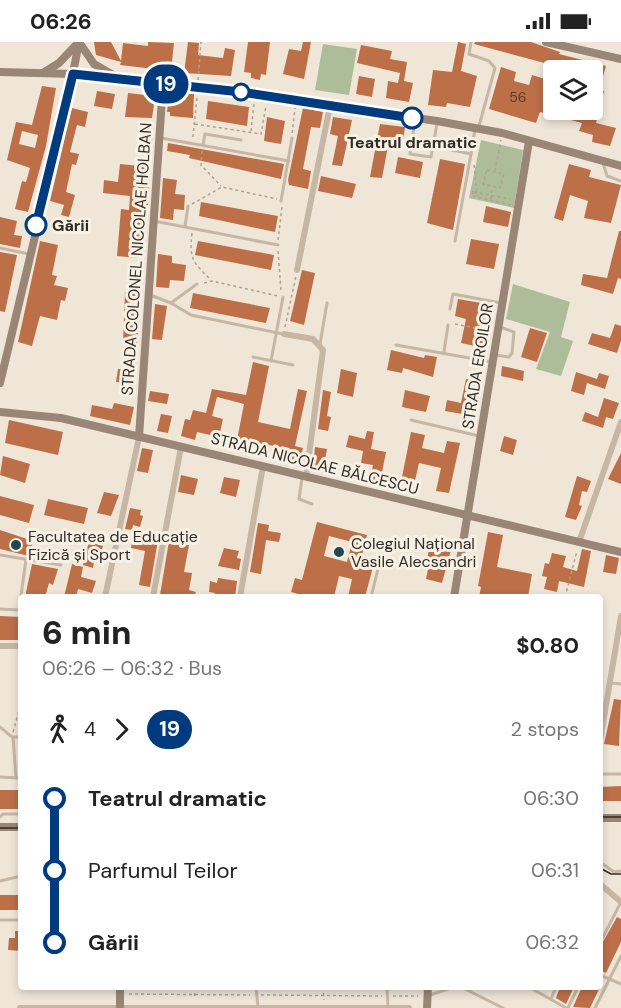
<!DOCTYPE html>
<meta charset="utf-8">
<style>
:root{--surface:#fff;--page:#f6f6f6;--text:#222;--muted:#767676}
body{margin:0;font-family:"DM Sans",sans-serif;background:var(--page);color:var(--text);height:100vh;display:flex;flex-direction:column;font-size:22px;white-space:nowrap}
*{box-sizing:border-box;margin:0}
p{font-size:20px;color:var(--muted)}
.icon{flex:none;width:33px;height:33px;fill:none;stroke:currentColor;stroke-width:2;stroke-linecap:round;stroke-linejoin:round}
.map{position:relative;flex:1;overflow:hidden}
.panel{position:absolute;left:18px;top:552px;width:585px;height:396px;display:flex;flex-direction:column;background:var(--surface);border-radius:6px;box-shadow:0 3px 9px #0003}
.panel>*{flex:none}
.badge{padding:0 12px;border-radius:20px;font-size:21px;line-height:39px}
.buttons{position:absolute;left:543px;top:18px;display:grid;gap:12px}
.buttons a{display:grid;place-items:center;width:60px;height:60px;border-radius:6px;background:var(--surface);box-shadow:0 3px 9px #0003;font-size:30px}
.map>.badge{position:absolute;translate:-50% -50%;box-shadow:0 0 0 3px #fff}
.legs{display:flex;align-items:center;gap:9px;height:66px;padding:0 24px;font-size:20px}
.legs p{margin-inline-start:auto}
.headline{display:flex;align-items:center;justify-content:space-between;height:102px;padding:0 24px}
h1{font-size:33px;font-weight:800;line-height:45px}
ul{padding:0 24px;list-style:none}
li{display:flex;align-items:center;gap:21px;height:72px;font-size:22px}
li i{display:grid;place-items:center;width:9px;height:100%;margin:0 8px;background:currentColor}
li i::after{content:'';width:15px;height:15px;margin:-8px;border:4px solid;border-radius:50%;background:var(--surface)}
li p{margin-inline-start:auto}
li:first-child i{background:linear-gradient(#0000 50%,currentColor 0)}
li:last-child i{background:linear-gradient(currentColor 50%,#0000 0)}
.status{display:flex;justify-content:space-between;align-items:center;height:42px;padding:0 30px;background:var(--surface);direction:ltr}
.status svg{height:16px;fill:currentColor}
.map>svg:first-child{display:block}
</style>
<div class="status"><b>06:26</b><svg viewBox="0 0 49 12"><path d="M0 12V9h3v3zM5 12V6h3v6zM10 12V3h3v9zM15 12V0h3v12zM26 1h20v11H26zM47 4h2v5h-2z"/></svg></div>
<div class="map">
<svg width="621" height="966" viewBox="0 0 621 966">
<rect width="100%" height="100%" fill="#efe6d8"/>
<!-- green -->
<g fill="#adbc99">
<path d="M323,2L357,7L349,53L315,48Z"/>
<path d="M481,98L523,108L514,166L469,156Z"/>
<path d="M513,242L570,260L561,295L573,299L561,334L536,327L550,290L506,277Z"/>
</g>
<!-- building -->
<g fill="#bd6f48" fill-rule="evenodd">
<path d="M94,0H111L121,19L123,1L148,4V0L174,1L171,29L120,23L121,20L96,13Z"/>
<path d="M188,0L199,1L198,13L223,16L225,6L235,8L231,34L184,31Z"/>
<path d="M248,0H270L266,33L261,32L260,38L251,36V31L244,30Z"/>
<path d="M303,0H311L304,37L283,32L289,7L301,9Z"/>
<path d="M458,0L466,2L461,29L477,34L470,65L447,61L446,65L428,63L433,28L452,30Z"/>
<path d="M475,0H531L560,10L559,12L606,24L599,48L604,49L596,81L616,86L610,104L592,100L593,93L579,89L582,81L540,70L536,81L489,67L501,25L516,30L514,39L529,43L532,33L554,40V68H592V28H562L563,26L474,2Z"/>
<path d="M361,3L392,9L390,17L407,20L404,39L413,41L409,60L386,56L388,39L398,41L400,31L357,21Z"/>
<path d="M359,34L375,37L372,55L356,52Z"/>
<path d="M42,44L56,46L46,104L28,170L15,167L22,139L26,140L30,126L7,118L16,80L32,83ZM22,89L38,93L35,106L19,102Z"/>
<path d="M146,48L156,49L152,76L125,75L128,51L145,53Z"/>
<path d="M97,49L115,52L112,67L94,64Z"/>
<path d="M169,51L194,52L193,76L170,74V70H167Z"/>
<path d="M208,59L249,65L247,84L206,77Z"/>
<path d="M72,66L88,70L85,85L77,83L70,110L79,112L76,123L72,122L66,150L75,153L69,175L61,173L64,163L50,159Z"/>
<path d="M303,66L323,70L320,86L311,85L303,127L311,129L308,147L289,143L288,138Z"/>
<path d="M267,75L285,79L281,102L264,99Z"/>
<path d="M333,75L352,78L342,124L332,123L338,94L330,92Z"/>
<path d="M380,82L405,85L402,106L388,104L382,136L370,135Z"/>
<path d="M168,101L284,122L281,137L189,116L190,113L167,109Z"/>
<path d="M398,115L423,120L420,136L395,131Z"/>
<path d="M440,117L465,122L453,188L427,181Z"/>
<path d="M120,122L150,125L148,163H146L143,191L140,190L137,216L117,214L121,167L129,168L130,154L103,151L104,138L118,140Z"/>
<path d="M569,122L591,128L589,135L621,143L611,181L584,176L588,159L570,153L563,179L554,176Z"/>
<path d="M321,134L356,142L352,156L318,149Z"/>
<path d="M163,136L177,138L175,152L185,153L184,168L174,167L173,178L160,176Z"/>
<path d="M201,160L278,174L275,190L199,174Z"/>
<path d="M486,164L511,170L508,185L483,180Z"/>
<path d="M0,175L17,179L14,193L22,194L20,206L0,202Z"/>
<path d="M619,189H621V237L618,236L613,252L581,243L583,232L607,236Z"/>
<path d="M471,197L499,202L494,227L466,222Z"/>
<path d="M40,199L58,203L52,233L57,234L54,243L68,246L65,259L61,258L57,278L40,274L32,304L18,300Z"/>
<path d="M198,199L274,213L271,228L195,213Z"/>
<path d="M0,210L17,213L5,270L0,269Z"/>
<path d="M158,212L172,214V221L186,223L184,239L170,238L169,246L156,245Z"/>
<path d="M302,228L315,231L304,283L290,279Z"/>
<path d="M125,250L141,252L137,302L123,301Z"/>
<path d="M193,251L270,266L266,281L190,266Z"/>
<path d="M458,257L487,262L482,289L487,291L484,306L461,301L466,277L455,274Z"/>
<path d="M155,262L167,264L162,298L152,297Z"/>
<path d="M615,282L621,284V299L617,311L588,302L592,291L610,296Z"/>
<path d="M530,286L547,291L537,320L521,315Z"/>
<path d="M391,308L424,316L425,313L437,315L433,335L403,326L402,331L387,328Z"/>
<path d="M253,320L269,324L258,380L290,387L298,347L307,349L295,404L303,406L299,424L284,421L287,406L237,398L244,362L217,355L212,374L223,377L219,395L197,390L195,398L181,394L185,377L190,378L193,368L206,371L212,347L246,353Z"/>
<path d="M502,324L524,329L523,339L501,334Z"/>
<path d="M118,327L134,329L132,342L116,340Z"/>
<path d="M341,327L357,331L353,355L337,351Z"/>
<path d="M576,330L597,337L599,331L609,334L605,347L587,341L584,353L571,349Z"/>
<path d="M466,337L476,339L473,359L477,360L474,374L445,369L447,358L461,361Z"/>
<path d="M323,348L331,350L327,374L331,375L328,389L318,387Z"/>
<path d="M405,348L430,354L426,370L402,365Z"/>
<path d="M150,349L169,352L167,362L148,359Z"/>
<path d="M604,356L619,361L613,377L606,375L603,386L582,379L585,370L598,375Z"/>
<path d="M114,361L134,365L130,383L90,374L92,363L112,367Z"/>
<path d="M161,372L172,374L168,391L157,389Z"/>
<path d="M9,378L63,390L58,413L5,401Z"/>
<path d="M367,389L374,390L371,407L386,410L380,441L370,439L373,423L361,421L363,409L346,405L349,393L365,397Z"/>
<path d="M411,390L425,393L422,406L444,411L447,399L460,401L449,451L436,449L441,426L419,421L414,443L401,440Z"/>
<path d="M504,394L517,398L513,413L500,409Z"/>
<path d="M315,405L327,407L323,428L313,426Z"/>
<path d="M142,406L153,408L148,431L137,429Z"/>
<path d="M621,411V442L608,437Z"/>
<path d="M3,414L30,422L25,441L0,433Z"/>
<path d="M181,433L198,437L194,453L178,450Z"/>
<path d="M577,434L591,439L587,450L582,449L579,463L582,464L576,478L565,475Z"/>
<path d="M224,435L240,438L236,455L220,451Z"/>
<path d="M104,450L119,453L111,474L97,471Z"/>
<path d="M0,454L34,463L29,481L0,473Z"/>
<path d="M48,457L88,466L84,482L44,473Z"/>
<path d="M130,466L141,468L140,473L143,474L140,485L133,483L132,488L125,487Z"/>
<path d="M317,480L367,493L360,522L373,525L365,555H348L352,537L339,534L334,555H309L291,550L295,536L302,538ZM329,494L352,500L347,520L324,514Z"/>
<path d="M258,481L269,483L268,489L281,491L279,500L266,498L261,532L250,530Z"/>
<path d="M0,488L33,499L29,514L0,507Z"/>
<path d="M148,490L159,492L150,545L139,543L145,509L131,506L133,496L146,499Z"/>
<path d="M488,490L503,493L497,525L532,532L528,555H479L481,545L478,544Z"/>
<path d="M169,499L189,503L184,530L192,531L189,548L196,550L194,555L160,553Z"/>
<path d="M89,500L103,504L98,521L94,520L93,526L83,523Z"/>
<path d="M430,503L451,508L442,541L426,537L430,518L427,517Z"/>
<path d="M224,506L239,509L237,516L241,517L239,528L218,524Z"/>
<path d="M582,507L591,509L584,545L559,539L557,550L544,547L547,535L542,534L545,521L549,522L552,511L566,514L563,525L577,529Z"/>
<path d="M606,513L619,516L616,532L603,530Z"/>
<path d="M32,522L58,527L53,543L49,541L45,555H25Z"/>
<path d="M72,522L83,525L81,535L96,539L92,551L78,547L76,555H64Z"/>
<path d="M218,536L237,539L235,555H214L215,551L209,550L210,539L217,541Z"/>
<path d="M0,574L21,575V598H0Z"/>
<path d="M614,657L621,658L619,704L604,702Z"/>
<path d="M621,744V759H601L600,745Z"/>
<rect x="0" y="748" width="21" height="19"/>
<rect x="0" y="853" width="21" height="15"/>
<path d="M617,875L621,877V900L606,931L600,928V905Z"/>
<path d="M15,889H21V909L8,908L9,896H15Z"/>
<path d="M560,945H574L566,962L556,956Z"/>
<path d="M582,945H600L590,966L573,965Z"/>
</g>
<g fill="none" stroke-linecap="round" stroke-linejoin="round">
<!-- path -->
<g stroke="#b1a190" stroke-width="1.5" stroke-dasharray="3 3" stroke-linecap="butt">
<path d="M198,38L201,0"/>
<path d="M195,82L261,92L266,64"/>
<path d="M251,89L254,61"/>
<path d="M292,91L295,66"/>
<path d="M193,95L197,55"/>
<path d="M202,109L201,123L221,144"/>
<path d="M474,123L477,154"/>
<path d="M487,128L504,132L500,146L483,142Z"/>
<path d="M495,129L501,98"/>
<path d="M473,149L472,154L511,163"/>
<path d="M474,150L510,157"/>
<path d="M491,157L492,145"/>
<path d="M192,162L222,145L277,157"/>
<path d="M192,191C189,218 193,220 211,238"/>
<path d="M278,198L282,165"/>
<path d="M278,209L281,249"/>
<path d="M204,241L212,239L278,254"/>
<path d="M455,282L491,289"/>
<path d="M285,285L296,234"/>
<path d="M565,555L577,509"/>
<path d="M13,690L21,662"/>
<path d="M194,945L195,957"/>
<path d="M323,945L324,958"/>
<path d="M129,952L250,953"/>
<path d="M261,953L382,954"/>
<path d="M393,954H418"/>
</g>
<!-- lane -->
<g stroke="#c6b7a5" stroke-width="3">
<path d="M471,0L469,12L489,19L495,26L479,84"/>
<path d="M415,78L410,112L431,115L433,104"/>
<path d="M437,82L433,104L471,112L475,87"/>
<path d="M161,96L289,119"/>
<path d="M203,103L205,92L241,98"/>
<path d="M603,121L607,134L621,139"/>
<path d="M281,159L292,96"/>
<path d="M154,179L278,203"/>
<path d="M185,184L188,164"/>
<path d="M455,199L471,112"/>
<path d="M0,206L29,212"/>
<path d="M150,253L171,261L191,273L283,292"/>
<path d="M171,261L197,242"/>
<path d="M450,267L453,252L501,261"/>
<path d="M320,302L327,261"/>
<path d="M396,303L492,320"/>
<path d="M444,310L448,283"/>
<path d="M495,313L509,315L512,311L514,290L500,285"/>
<path d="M253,315L293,323"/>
<path d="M271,319L283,255"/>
<path d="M411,378L479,394"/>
<path d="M302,436L299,457L312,462"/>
<path d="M0,513L61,523"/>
<path d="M371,555L379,523"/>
<path d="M0,567L19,568"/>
<path d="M19,568L26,517"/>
<path d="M611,641L621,642"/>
<path d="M0,685L12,695"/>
<path d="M600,732H621"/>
<path d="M0,735L21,736"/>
<path d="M16,736L13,695H21"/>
<path d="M0,775L3,772H21"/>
<path d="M600,820L614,830L621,829"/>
<path d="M0,839L21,834"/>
<path d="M0,878H21"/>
<path d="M600,901L621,860"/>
<path d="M600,933L621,942"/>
<path d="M256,945L258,965"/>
<path d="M387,945L388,965"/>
<path d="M461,945L503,966"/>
<path d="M529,945L566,966"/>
<path d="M430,953L454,945"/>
<path d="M551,957L556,945"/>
<path d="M568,966L578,945"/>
<path d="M595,966L621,914"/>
</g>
<!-- street -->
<g stroke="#c6b7a5" stroke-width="6">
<path d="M297,228L330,64"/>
<path d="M284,292L313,297L323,308L306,435"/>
<path d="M579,500L621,380"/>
<path d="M105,555L139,395"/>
<path d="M153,555L181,405"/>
<path d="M240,555L263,424"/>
<path d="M0,604H21"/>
<path d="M600,699L621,574"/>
<path d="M600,842L621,860"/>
<path d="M20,966H409"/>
</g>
<!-- secondary -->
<g stroke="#998677" stroke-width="8">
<path d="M79,0L94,22L113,33"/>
<path d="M546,0L621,17"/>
<path d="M0,30L73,32L197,45L437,79L502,91L621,124"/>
<path d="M43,31L59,21L76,3"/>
<path d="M0,341L69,52L79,0"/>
<path d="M0,370L61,376L621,510"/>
<path d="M139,395L163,42"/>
<path d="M454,555L529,99"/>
<path d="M600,776H621"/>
<path d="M0,785H21"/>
<path d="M120,945V966"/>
<path d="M427,966L428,945"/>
</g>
<!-- tram -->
<g stroke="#322b26" stroke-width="1.5">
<path d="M600,775H621"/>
<path d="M0,786H21"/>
<path d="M600,826L611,832H621"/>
</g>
</g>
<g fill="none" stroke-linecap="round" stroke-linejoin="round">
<defs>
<path id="line-1" d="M36,183L73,32L241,50L412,76"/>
</defs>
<!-- line-1 casing -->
<use href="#line-1" stroke="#fff" stroke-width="14"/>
<!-- line-1 -->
<use href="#line-1" stroke="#003b80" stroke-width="9"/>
</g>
<!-- markers -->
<g fill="#fff" stroke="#003b80" stroke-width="3">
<circle cx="241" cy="50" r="8"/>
<circle cx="412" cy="76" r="10"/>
<circle cx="36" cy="183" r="10"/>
</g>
<g fill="#1f4850" stroke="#f7f0e4" stroke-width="2">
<circle cx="16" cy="503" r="6"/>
<circle cx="339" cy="510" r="6"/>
</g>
<g text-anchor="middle" stroke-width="6" stroke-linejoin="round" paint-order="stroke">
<!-- number labels -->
<g font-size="14" fill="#553c2e">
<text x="518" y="60">56</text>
</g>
<!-- stop labels -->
<g font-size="16" font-weight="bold" fill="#322b26" stroke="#f7f0e4">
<text x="412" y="106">Teatrul dramatic</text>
<text x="52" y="189" text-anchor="start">Gării</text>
</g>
<!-- street labels -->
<g font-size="16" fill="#322b26" stroke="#f7f0e4">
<text transform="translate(136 217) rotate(-86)" y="6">STRADA COLONEL NICOLAE HOLBAN</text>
<text transform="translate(477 324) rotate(-81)" y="6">STRADA EROILOR</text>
<text transform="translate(315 421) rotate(14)" y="6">STRADA NICOLAE BĂLCESCU</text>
</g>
<!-- poi labels -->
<g font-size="16" fill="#322b26" stroke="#f7f0e4" text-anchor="start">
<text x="28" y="500">Facultatea de Educație<tspan x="28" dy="18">Fizică și Sport</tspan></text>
<text x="351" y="507">Colegiul Național<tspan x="351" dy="18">Vasile Alecsandri</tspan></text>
</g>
</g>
</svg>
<div class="buttons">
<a><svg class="icon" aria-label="layers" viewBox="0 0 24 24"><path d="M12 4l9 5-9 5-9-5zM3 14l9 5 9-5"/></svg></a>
</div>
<b class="badge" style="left:166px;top:42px;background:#003b80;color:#fff">19</b>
<section class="panel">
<div class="headline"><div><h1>6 min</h1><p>06:26 – 06:32 · Bus</p></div><b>$0.80</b></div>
<div class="legs"><svg class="icon" aria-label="walk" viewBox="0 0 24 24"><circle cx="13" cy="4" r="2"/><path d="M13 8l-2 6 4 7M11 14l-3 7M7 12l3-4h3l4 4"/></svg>4<svg class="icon" aria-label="forward" viewBox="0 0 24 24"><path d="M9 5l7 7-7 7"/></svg><b class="badge" style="background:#003b80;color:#fff">19</b><p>2 stops</p></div>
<ul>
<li><i style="color:#003b80"></i><b>Teatrul dramatic</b><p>06:30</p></li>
<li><i style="color:#003b80"></i><span>Parfumul Teilor</span><p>06:31</p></li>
<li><i style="color:#003b80"></i><b>Gării</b><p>06:32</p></li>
</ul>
</section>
</div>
